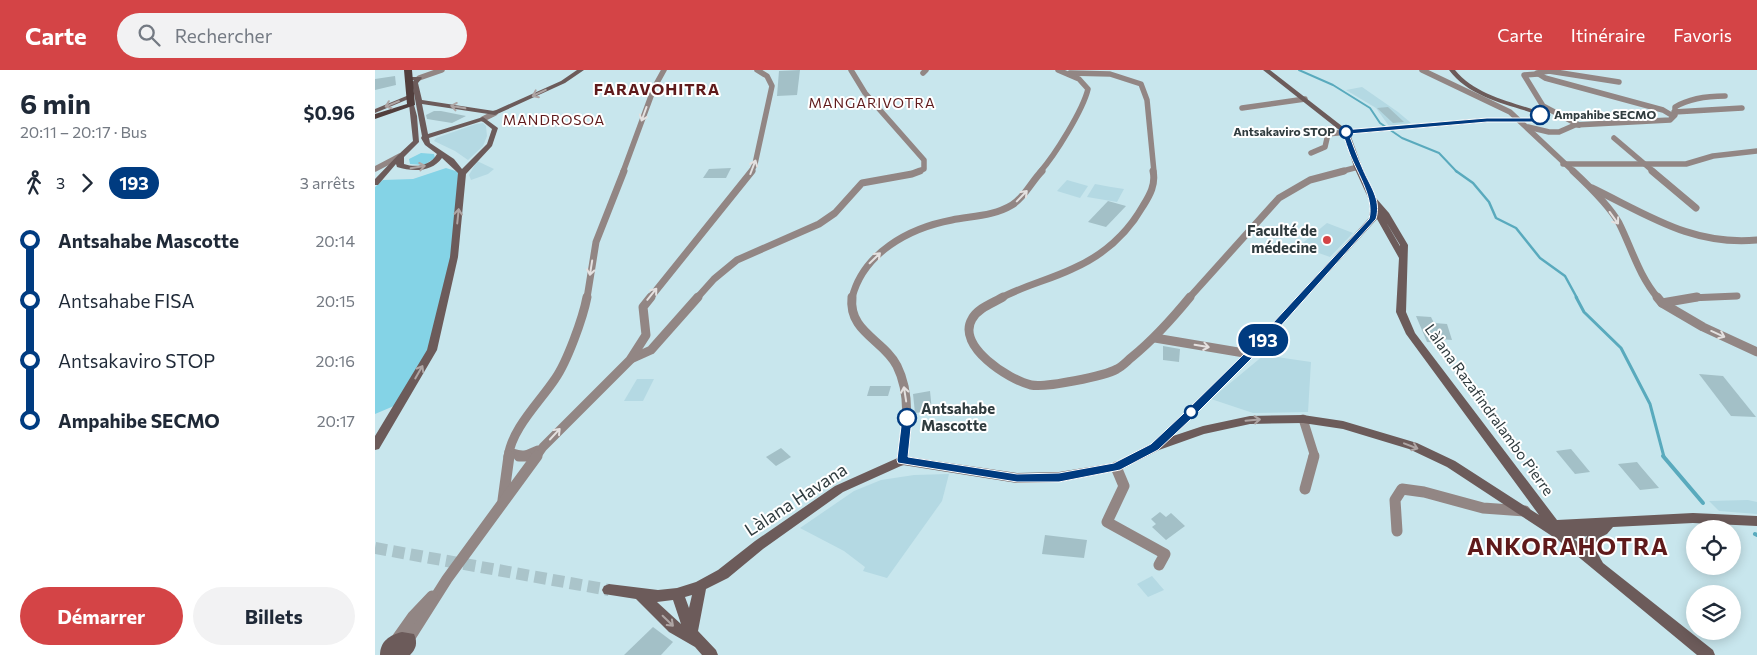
<!DOCTYPE html>
<html lang="fr">
<meta charset="utf-8">
<style>
:root{--surface:#fff;--page:#f2f2f3;--text:#1f2937;--muted:#747a83;--accent:#d44446}
body{margin:0;font-family:Commissioner,sans-serif;background:var(--page);color:var(--text);height:100vh;display:flex;flex-direction:column;font-size:19px;white-space:nowrap}
*{box-sizing:border-box;margin:0}
p{font-size:16px;color:var(--muted)}
.icon{flex:none;width:28px;height:28px;fill:none;stroke:currentColor;stroke-width:2;stroke-linecap:round;stroke-linejoin:round}
.map{position:relative;flex:1;overflow:hidden}
.side{display:flex;flex-direction:column;background:var(--surface);width:375px}
.side>*{flex:none}
.badge{padding:0 10px;border-radius:16px;font-size:18px;line-height:32px}
.fabs{position:absolute;left:1311px;top:450px;display:grid;gap:10px}
.fabs a{display:grid;place-items:center;width:55px;height:55px;border-radius:50%;background:var(--surface);box-shadow:0 2px 12px #0003;font-size:25px}
.map>.badge{position:absolute;translate:-50% -50%;box-shadow:0 0 0 2px #fff}
.legs{display:flex;align-items:center;gap:8px;height:55px;padding:0 20px;font-size:16px}
.legs p{margin-inline-start:auto}
.summary{display:flex;align-items:center;justify-content:space-between;height:85px;padding:0 20px}
h1{font-size:28px;font-weight:700;line-height:38px}
.cta{display:flex;gap:10px;margin-top:auto;padding:10px 20px}
.cta a{flex:1;height:58px;border-radius:30px;background:var(--accent);color:#fff;font-size:20px;font-weight:700;line-height:58px;text-align:center}
.cta a+a{background:var(--page);color:var(--text)}
ul{padding:0 20px;list-style:none}
li{display:flex;align-items:center;gap:18px;height:60px;font-size:19px}
li i{display:grid;place-items:center;width:8px;height:100%;margin:0 6px;background:currentColor}
li i::after{content:'';width:12px;height:12px;margin:-6px;border:4px solid;border-radius:50%;background:var(--surface)}
li p{margin-inline-start:auto}
li:first-child i{background:linear-gradient(#0000 50%,currentColor 0)}
li:last-child i{background:linear-gradient(currentColor 50%,#0000 0)}
header{display:flex;align-items:center;gap:30px;box-sizing:border-box;height:70px;padding:0 25px;background:var(--accent);color:#fff}
header strong{font-size:24px}
nav{display:flex;gap:28px;margin-inline-start:auto;font-size:18px}
.search{width:350px;height:45px;background:var(--page);display:flex;align-items:center;gap:12px;box-sizing:border-box;padding:0 18px;border-radius:28px;color:var(--muted);font-size:19px}
main{display:flex;flex:1;min-height:0}
.map>svg:first-child{display:block}
</style>
<header>
<strong>Carte</strong>
<div class="search"><svg class="icon" aria-label="search" viewBox="0 0 24 24"><circle cx="10" cy="10" r="6"/><path d="M15 15l6 6"/></svg>Rechercher</div>
<nav><a>Carte</a><a>Itinéraire</a><a>Favoris</a></nav>
</header>
<main>
<section class="side">
<div class="summary"><div><h1>6 min</h1><p>20:11 – 20:17 · Bus</p></div><b>$0.96</b></div>
<div class="legs"><svg class="icon" aria-label="walk" viewBox="0 0 24 24"><circle cx="13" cy="4" r="2"/><path d="M13 8l-2 6 4 7M11 14l-3 7M7 12l3-4h3l4 4"/></svg>3<svg class="icon" aria-label="forward" viewBox="0 0 24 24"><path d="M9 5l7 7-7 7"/></svg><b class="badge" style="background:#003b80;color:#fff">193</b><p>3 arrêts</p></div>
<ul>
<li><i style="color:#003b80"></i><b>Antsahabe Mascotte</b><p>20:14</p></li>
<li><i style="color:#003b80"></i><span>Antsahabe FISA</span><p>20:15</p></li>
<li><i style="color:#003b80"></i><span>Antsakaviro STOP</span><p>20:16</p></li>
<li><i style="color:#003b80"></i><b>Ampahibe SECMO</b><p>20:17</p></li>
</ul>
<div class="cta"><a>Démarrer</a><a>Billets</a></div>
</section>
<div class="map">
<svg width="1382" height="585" viewBox="0 0 1382 585">
<rect width="100%" height="100%" fill="#c8e6ed"/>
<!-- built -->
<g fill="#b4d9e3">
<path d="M987,17L1023,42L1036,53L1014,56L1001,38L971,20Z"/>
<path d="M108,53L111,56L112,66L108,76L93,90L80,81L59,71L61,68L101,54Z"/>
<path d="M102,91L119,99L113,104L96,110L94,105Z"/>
<path d="M692,110L713,116L705,128L682,121Z"/>
<path d="M720,114L736,117L749,119L742,132L712,127Z"/>
<path d="M952,153L978,163L955,187L924,176Z"/>
<path d="M889,285L936,292L933,342L878,343L836,329Z"/>
<path d="M262,309H279L268,331H249Z"/>
<path d="M574,404L567,431L512,508L488,501L490,497L469,481L425,458L479,421L506,410L539,405Z"/>
<path d="M1373,430L1382,432V444L1344,441L1334,431Z"/>
<path d="M777,506L789,520L773,527L762,514Z"/>
</g>
<!-- green -->
<g fill="#84d3e6">
<path d="M46,83L59,84L60,88L49,95L35,94L34,89Z"/>
<path d="M71,98L87,103L79,178L58,276L26,333L0,344V117L8,110L38,109Z"/>
</g>
<g fill="none" stroke-linecap="round" stroke-linejoin="round">
<!-- stream-far3 -->
<path stroke="#59aabd" stroke-width="2" d="M924,0L958,15L995,38L1005,53L1027,68L1064,83L1082,102"/>
<!-- stream-far2 -->
<path stroke="#59aabd" stroke-width="2.5" d="M1081,101L1098,113L1114,132L1121,148L1141,158L1165,188L1190,206L1202,228"/>
<!-- stream-far1 -->
<path stroke="#59aabd" stroke-width="3" d="M1201,227L1209,242L1246,278L1275,334L1289,387"/>
<!-- stream -->
<g stroke="#59aabd" stroke-width="4">
<path d="M1288,386L1328,433"/>
<path d="M1380,464L1382,465"/>
</g>
</g>
<!-- building -->
<g fill="#a3c0c7">
<path d="M425,0L422,25L402,26L404,1Z"/>
<path d="M20,6L21,15L0,20V9Z"/>
<path d="M1013,37L1029,52L1018,53L1002,38Z"/>
<path d="M59,41H66L91,46L77,53L52,49L51,45Z"/>
<path d="M356,98L351,108H328L334,99Z"/>
<path d="M733,131L751,136L731,157L713,152Z"/>
<path d="M1041,246L1056,247L1059,253L1072,254L1077,270L1065,269L1067,273L1052,272Z"/>
<path d="M788,276L805,279L804,292L788,290Z"/>
<path d="M1324,304L1348,306L1381,347L1356,346Z"/>
<path d="M495,316H516L513,326H492Z"/>
<path d="M555,321L557,341L540,343L538,324Z"/>
<path d="M406,378L416,387L401,396L391,387Z"/>
<path d="M1196,379L1215,402L1200,404L1181,381Z"/>
<path d="M1262,392L1266,397L1284,418L1265,420L1243,394Z"/>
<path d="M785,442L791,447L796,443L810,456L791,470L777,457L781,454L776,449Z"/>
<path d="M670,465L712,470L709,488L667,484Z"/>
<path d="M278,557L298,572L286,585H249Z"/>
</g>
<g fill="none" stroke-linecap="round" stroke-linejoin="round">
<!-- secondary-tunnel -->
<path stroke="#aac4ca" stroke-width="12" stroke-dasharray="12 6" stroke-linecap="butt" d="M0,478L234,520"/>
<!-- street-far3 -->
<g stroke="#928684" stroke-width="5.5">
<path d="M476,0L490,23L549,90V99L542,102"/>
<path d="M1047,0L1135,42L1199,102"/>
<path d="M548,3L551,0"/>
<path d="M695,3L735,4L766,14L772,30L779,102"/>
<path d="M1163,4L1149,5L1168,36L1204,55"/>
<path d="M44,8L67,0"/>
<path d="M1244,12L1174,1L1162,3L1170,8L1288,40L1298,46"/>
<path d="M867,38L930,29"/>
<path d="M1299,42L1367,38"/>
<path d="M108,49L120,43"/>
<path d="M1153,57L1174,62H1184L1200,55L1295,50L1300,45V37C1315,28 1332,26 1350,26"/>
<path d="M1239,68L1279,102"/>
<path d="M936,83L950,77L953,64L971,62"/>
<path d="M1188,94H1311L1338,86L1382,81"/>
<path d="M0,99L25,86"/>
<path d="M248,102L279,18L289,0"/>
<path d="M376,102L380,94L397,16L392,6L382,0"/>
<path d="M665,102C680,85 708,40 713,19L704,9L683,0"/>
<path d="M964,102L983,97"/>
</g>
<!-- street-far2 -->
<g stroke="#928684" stroke-width="7">
<path d="M1198,101C1213,115 1234,135 1244,153C1257,179 1264,206 1283,228"/>
<path d="M1277,101L1321,138"/>
<path d="M1217,118C1273,145 1317,176 1382,170"/>
<path d="M212,228L221,172L249,101"/>
<path d="M275,228L377,101"/>
<path d="M322,228L339,209L362,190L444,154L460,143L487,113L537,104L545,101"/>
<path d="M477,228C488,183 534,158 577,150C597,146 619,146 637,135C650,127 656,112 667,101"/>
<path d="M626,228C648,216 674,210 697,199C727,186 752,164 768,136C775,125 781,114 778,101"/>
<path d="M814,228L904,128L935,110L969,101"/>
<path d="M1314,228L1362,226"/>
</g>
<!-- street-far1 -->
<g stroke="#928684" stroke-width="9">
<path d="M477,227C473,262 509,270 522,296C536,324 532,357 527,387"/>
<path d="M628,227C618,233 603,238 597,249C581,276 634,310 656,315C670,318 730,306 742,299C748,296 752,291 757,287C779,269 797,249 815,227"/>
<path d="M1282,227L1287,233L1328,257L1382,282"/>
<path d="M1287,233L1322,227"/>
<path d="M780,268L875,284"/>
<path d="M256,289L276,280L323,227"/>
<path d="M928,349L939,384L938,387"/>
<path d="M134,382L149,386L163,380"/>
<path d="M133,387C137,358 164,333 180,309C192,292 208,248 212,227"/>
<path d="M161,387L168,377L255,290L271,265L268,237L276,227"/>
</g>
<!-- street -->
<g stroke="#928684" stroke-width="11">
<path d="M144,386H152"/>
<path d="M527,390L528,386"/>
<path d="M741,397L749,416L732,452L790,484L784,495"/>
<path d="M930,419L939,386"/>
<path d="M128,430L134,386"/>
<path d="M1022,461L1020,430L1027,419L1049,422L1108,438L1150,441"/>
<path d="M34,569L72,509L162,386"/>
<path d="M21,570L38,546L57,526"/>
</g>
<!-- secondary -->
<g fill="#6c5b5a" fill-rule="evenodd">
<path d="M202,0H209L190,13L120,45L47,34L53,64L108,47L123,58L117,76L91,104L83,187L62,280L4,379L0,380V366L52,280L75,187L83,103L67,88C57,102 38,102 22,97L21,94L3,115H0V109L23,85L38,71L34,34L39,35L42,46L44,72L29,87V94C41,98 55,96 62,84L50,75L46,68L47,66L37,13L39,10L34,11L31,9L34,7H46L47,8L43,13L47,30L119,41L186,11ZM107,51L117,59L112,74L87,99L79,89L55,73L54,68Z"/>
<path d="M888,0H895L972,60L1112,48H1159L1162,46L1161,44C1131,34 1094,27 1074,0H1080C1100,25 1137,32 1166,42L1168,47L1160,52H1112L975,64L987,97L1000,127L1014,143L1033,175L1031,242L1040,263L1182,450L1318,443L1382,446V456L1318,453L1238,457L1232,464L1224,468L1219,477L1228,493L1338,580L1340,585H1322L1183,470L1072,397L1034,379L968,359L928,353L875,354L829,364L784,380L745,400L684,412L642,413L528,395L468,422L388,479L353,508L331,519L323,561L341,580L343,585H327L320,577L294,562L261,529L229,524L227,520L229,516L234,514L283,520L302,518L321,512L343,500L380,471L460,416L527,386L642,403L684,402L739,393L778,373L872,282L994,148L996,134L979,97L968,63ZM1002,149L1024,188L1021,242L1031,264L1164,445L1080,391L1042,373L968,351L928,345L875,346L828,356L798,366L878,286ZM1011,152L1025,175V176ZM1212,466L1207,476L1199,469ZM317,525L314,538L310,527ZM298,530L306,554L282,532Z"/>
<path d="M34,25L37,27L36,28L0,43V39Z"/>
<path d="M27,562L39,564C43,573 41,579 35,585H5C5,571 15,565 27,562Z"/>
</g>
<!-- primary -->
<path fill="#513e3c" fill-rule="evenodd" d="M29,0H37L40,35L0,49V44L32,34Z"/>
</g>
<!-- one-way arrows -->
<defs><path id="oneway-shaft" d="M-6 0H5M1.5-3L5.5 0L1.5 3" fill="none" stroke-width="1.6" stroke-linecap="round" stroke-linejoin="round" transform="scale(1.25)"/></defs>
<g stroke="#aea5a4">
<use href="#oneway-shaft" transform="translate(164 23) rotate(155)"/>
<use href="#oneway-shaft" transform="translate(17 34) rotate(158)"/>
<use href="#oneway-shaft" transform="translate(83 37) rotate(-170)"/>
<use href="#oneway-shaft" transform="translate(43 97) rotate(-9)"/>
<use href="#oneway-shaft" transform="translate(83 146) rotate(-84)"/>
<use href="#oneway-shaft" transform="translate(44 302) rotate(-60)"/>
<use href="#oneway-shaft" transform="translate(878 350) rotate(-5)"/>
<use href="#oneway-shaft" transform="translate(1036 376) rotate(21)"/>
<use href="#oneway-shaft" transform="translate(293 551) rotate(44)"/>
</g>
<g stroke="#e4e1e0">
<use href="#oneway-shaft" transform="translate(269 44) rotate(110)"/>
<use href="#oneway-shaft" transform="translate(378 97) rotate(-69)"/>
<use href="#oneway-shaft" transform="translate(647 126) rotate(-46)"/>
<use href="#oneway-shaft" transform="translate(1239 148) rotate(54)"/>
<use href="#oneway-shaft" transform="translate(500 188) rotate(-44)"/>
<use href="#oneway-shaft" transform="translate(216 198) rotate(99)"/>
<use href="#oneway-shaft" transform="translate(277 224) rotate(-51)"/>
<use href="#oneway-shaft" transform="translate(1343 264) rotate(24)"/>
<use href="#oneway-shaft" transform="translate(827 276) rotate(9)"/>
<use href="#oneway-shaft" transform="translate(530 324) rotate(-99)"/>
<use href="#oneway-shaft" transform="translate(180 364) rotate(-47)"/>
</g>
<!-- line-1 -->
<path fill="#003b80" stroke="#fff" d="M1163,44H1167L1168,48L1160,52H1112L974,64C978,75 982,86 987,97C994,115 1007,129 1001,149L879,286L815,350L783,380L745,400L684,412H642L523,393L522,390L527,348L532,344L537,348L533,387L642,404L684,403L739,393L776,374L808,344L872,281L994,149C1000,127 980,100 973,79C971,73 968,66 968,60L1112,48H1159Z"/>
<!-- markers -->
<g fill="#fff" stroke="#003b80" stroke-width="2.5">
<circle cx="1165" cy="45" r="9"/>
<circle cx="971" cy="62" r="6"/>
<circle cx="816" cy="342" r="6"/>
<circle cx="532" cy="348" r="9"/>
</g>
<circle fill="#d44446" stroke="#fff" stroke-width="2" cx="952" cy="170" r="5"/>
<g text-anchor="middle" stroke-width="4" stroke-linejoin="round" paint-order="stroke">
<!-- far-stop labels -->
<g font-size="12" font-weight="bold" fill="#303c3f" stroke="#fff" text-anchor="start">
<text x="1179" y="49">Ampahibe SECMO</text>
<text x="960" y="66" text-anchor="end">Antsakaviro STOP</text>
</g>
<!-- far-neighbourhood labels -->
<g font-size="14" letter-spacing="1" fill="#5f1a1b" stroke="#fff">
<text x="497" y="38">MANGARIVOTRA</text>
<text x="179" y="55">MANDROSOA</text>
</g>
<!-- poi labels -->
<g font-size="15" font-weight="bold" fill="#303c3f" stroke="#fff" text-anchor="end">
<text x="942" y="166">Faculté de<tspan x="942" dy="17">médecine</tspan></text>
</g>
<!-- stop labels -->
<g font-size="15" font-weight="bold" fill="#303c3f" stroke="#fff" text-anchor="start">
<text x="546" y="344">Antsahabe<tspan x="546" dy="17">Mascotte</tspan></text>
</g>
<!-- street labels -->
<g font-size="15" fill="#303c3f" stroke="#fff">
<text transform="translate(1114 340) rotate(54)" y="5">Làlana Razafindralambo Pierre</text>
</g>
<!-- far-district labels -->
<g font-size="16" font-weight="bold" letter-spacing="1" fill="#5f1a1b" stroke="#fff">
<text x="282" y="25">FARAVOHITRA</text>
</g>
<!-- near-street labels -->
<g font-size="18" fill="#303c3f" stroke="#fff">
<text transform="translate(421 430) rotate(-33)" y="6">Làlana Havana</text>
</g>
<!-- near-district labels -->
<g font-size="24" font-weight="bold" letter-spacing="1" fill="#5f1a1b" stroke="#fff">
<text x="1193" y="485">ANKORAHOTRA</text>
</g>
</g>
</svg>
<div class="fabs">
<a><svg class="icon" aria-label="locate" viewBox="0 0 24 24"><circle cx="12" cy="12" r="6"/><path d="M12 2v4M12 18v4M2 12h4M18 12h4"/></svg></a>
<a><svg class="icon" aria-label="layers" viewBox="0 0 24 24"><path d="M12 4l9 5-9 5-9-5zM3 14l9 5 9-5"/></svg></a>
</div>
<b class="badge" style="left:888px;top:270px;background:#003b80;color:#fff">193</b>
</div>
</main>
